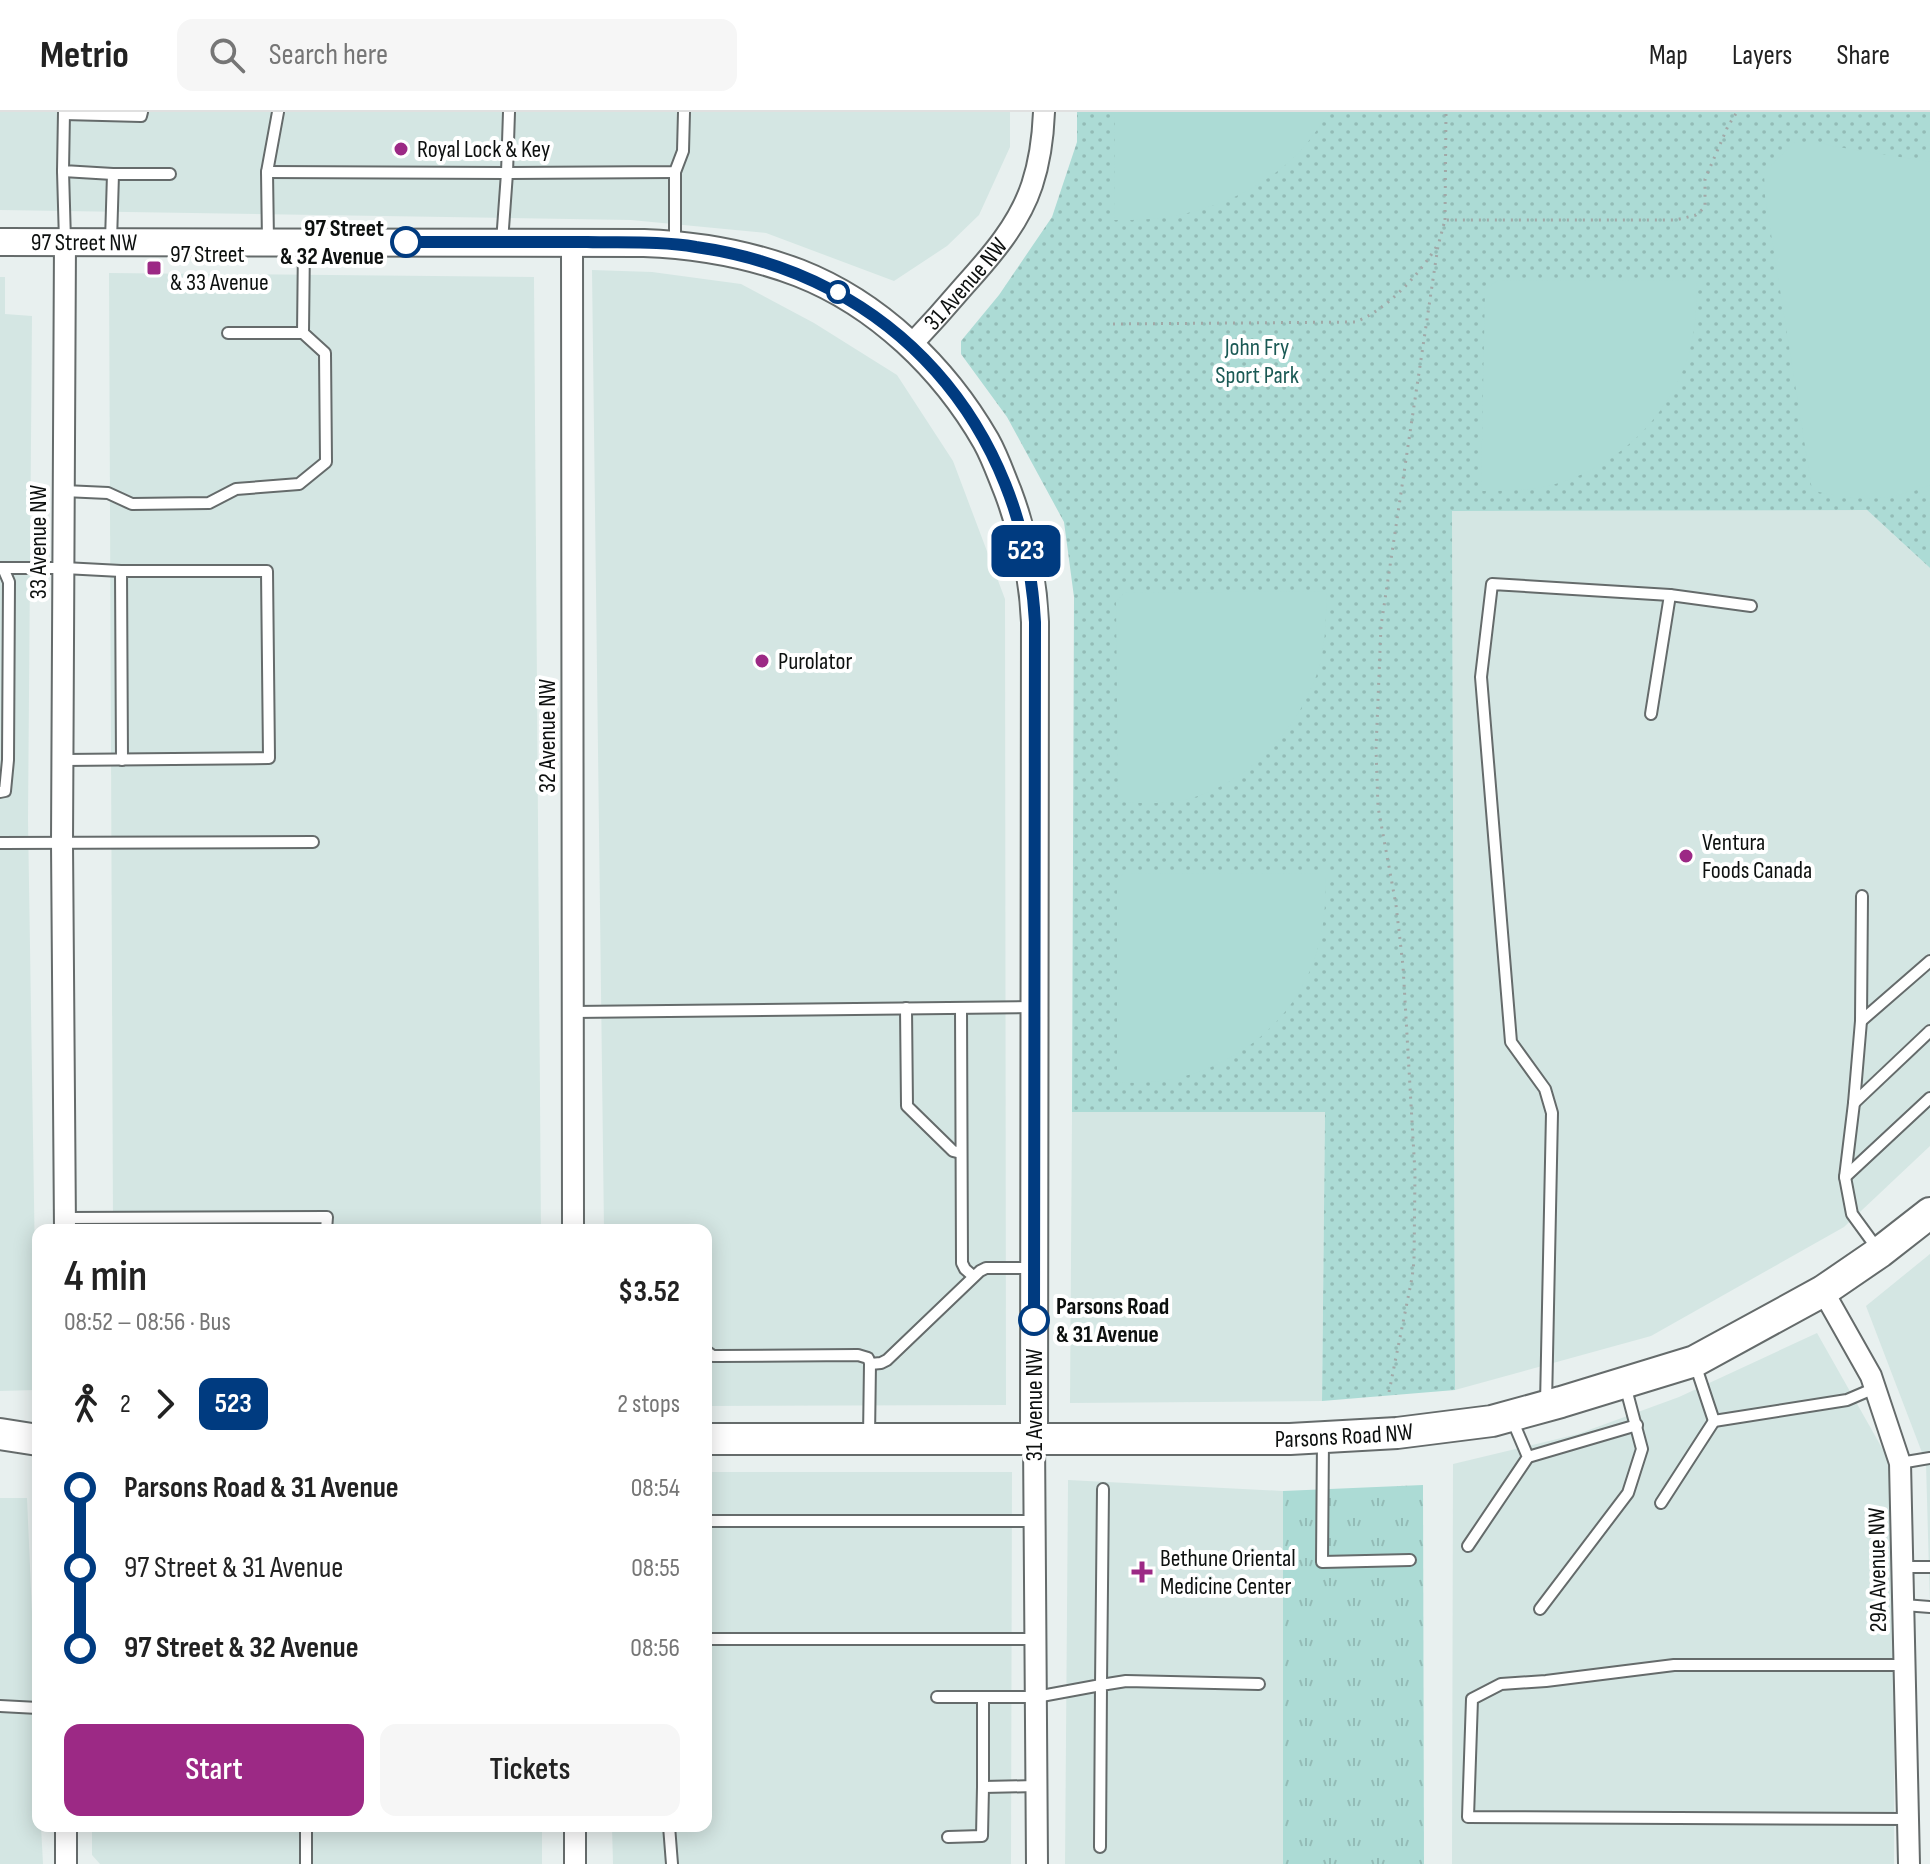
<!DOCTYPE html>
<meta charset="utf-8">
<style>
:root{--surface:#fff;--page:#f6f6f6;--text:#222;--muted:#767676;--line:#e0e0e0;--accent:#9c2985}
body{margin:0;font-family:"Sofia Sans Condensed",sans-serif;background:var(--page);color:var(--text);height:100vh;display:flex;flex-direction:column;font-size:30px;white-space:nowrap}
*{box-sizing:border-box;margin:0}
p{font-size:26px;color:var(--muted)}
.icon{flex:none;width:44px;height:44px;fill:none;stroke:currentColor;stroke-width:2;stroke-linecap:round;stroke-linejoin:round}
.map{position:relative;flex:1;overflow:hidden}
.sheet{position:absolute;left:32px;top:1112px;width:680px;height:608px;display:flex;flex-direction:column;background:var(--surface);border-radius:16px;box-shadow:0 4px 20px #0003}
.sheet>*{flex:none}
.badge{padding:0 16px;border-radius:12px;font-size:28px;line-height:52px}
.map>.badge{position:absolute;translate:-50% -50%;box-shadow:0 0 0 4px #fff}
.legs{display:flex;align-items:center;gap:12px;height:88px;padding:0 32px;font-size:26px}
.legs p{margin-inline-start:auto}
.headline{display:flex;align-items:center;justify-content:space-between;height:136px;padding:0 32px}
h1{font-size:44px;font-weight:600;line-height:60px}
.action{display:flex;gap:16px;margin-top:auto;padding:16px 32px}
.action a{flex:1;height:92px;border-radius:16px;background:var(--accent);color:#fff;font-size:32px;font-weight:600;line-height:92px;text-align:center}
.action a+a{background:var(--page);color:var(--text)}
ul{padding:0 32px;list-style:none}
li{display:flex;align-items:center;gap:28px;height:80px;font-size:30px}
li i{display:grid;place-items:center;width:12px;height:100%;margin:0 10px;background:currentColor}
li i::after{content:'';width:20px;height:20px;margin:-10px;border:6px solid;border-radius:50%;background:var(--surface)}
li p{margin-inline-start:auto}
li:first-child i{background:linear-gradient(#0000 50%,currentColor 0)}
li:last-child i{background:linear-gradient(currentColor 50%,#0000 0)}
header{display:flex;align-items:center;gap:48px;box-sizing:border-box;height:112px;padding:0 40px;background:var(--surface);border-bottom:2px solid var(--line)}
header strong{font-size:38px}
nav{display:flex;gap:44px;margin-inline-start:auto;font-size:28px}
.search{width:560px;height:72px;background:var(--page);display:flex;align-items:center;gap:20px;box-sizing:border-box;padding:0 28px;border-radius:16px;color:var(--muted);font-size:30px}
.map>svg:first-child{display:block}
</style>
<header>
<strong>Metrio</strong>
<div class="search"><svg class="icon" aria-label="search" viewBox="0 0 24 24"><circle cx="10" cy="10" r="6"/><path d="M15 15l6 6"/></svg>Search here</div>
<nav><a>Map</a><a>Layers</a><a>Share</a></nav>
</header>
<div class="map">
<svg width="1930" height="1752" viewBox="0 0 1930 1752">
<defs>
<pattern id="grass-tufts" width="24" height="20" patternUnits="userSpaceOnUse" patternTransform="scale(2)"><rect width="24" height="20" fill="#acdbd5"/><path d="M3 7l-1-3M5 7V3M7 7l1-3M15 17l-1-3M17 17v-4M19 17l1-3" fill="none" stroke="#93bbb6"/></pattern>
<pattern id="park-dots" width="8" height="8" patternUnits="userSpaceOnUse" patternTransform="scale(2)"><rect width="8" height="8" fill="#acdbd5"/><path d="M2 2h.1M6 6h.1" fill="none" stroke="#93bbb6" stroke-width="1.8" stroke-linecap="round"/></pattern>
</defs>
<rect width="100%" height="100%" fill="#e8f0ef"/>
<!-- built -->
<g fill="#d4e6e3">
<path d="M0,0H1010V35L979,103L947,134L894,169L766,121L631,108L0,98Z"/>
<path d="M592,158L652,160L741,172L814,211L897,263L953,349L1005,487L1006,1293L706,1294V1118H604Z"/>
<path d="M109,161L534,165L541,1118H113Z"/>
<path d="M0,165H5V202L32,204L28,708L37,1278L0,1279Z"/>
<path d="M1452,398H1867L1930,456V1034L1844,1115L1651,1224L1455,1278Z"/>
<path d="M1072,1000H1325L1322,1289L1070,1291Z"/>
<path d="M1930,1142V1495L1926,1351L1866,1194Z"/>
<path d="M1817,1221L1895,1359L1894,1752H1452L1453,1352L1578,1322L1679,1285Z"/>
<path d="M706,1360H1012L1011,1752H613L612,1714H706Z"/>
<path d="M1068,1368L1283,1379V1752H1065Z"/>
<path d="M0,1386H27L38,1639V1714H41L43,1752H0Z"/>
<path d="M92,1714H542V1752H100L92,1743Z"/>
</g>
<!-- grass -->
<path fill="url(#grass-tufts)" d="M1423,1373L1424,1752H1283V1379Z"/>
<!-- park -->
<path fill="url(#park-dots)" d="M1077,0H1930V456L1867,398L1452,399L1455,1278L1322,1289L1325,1000H1072L1074,485L1064,410L1007,305L961,242V229L999,183L1052,105L1077,30Z"/>
<!-- pitch -->
<g fill="#acdbd5">
<path d="M1115,0H1329C1318,17 1306,35 1291,48C1254,82 1201,103 1151,107C1139,108 1126,108 1114,108Z"/>
<path d="M1795,30H1818L1832,34L1930,50V373C1889,390 1854,390 1812,378L1765,84L1764,60Z"/>
<path d="M1498,168L1696,169C1696,187 1697,206 1693,224C1679,297 1621,356 1548,374C1527,379 1504,379 1481,379L1485,178Z"/>
<path d="M1327,479C1326,503 1326,528 1320,552C1303,612 1253,668 1192,686C1168,693 1143,691 1118,690L1116,490L1124,481Z"/>
<path d="M1326,761C1326,784 1325,805 1320,828C1299,920 1209,978 1117,970V769L1123,762Z"/>
</g>
<g fill="none" stroke-linecap="round" stroke-linejoin="round">
<defs>
<g id="service">
<path d="M64,0L63,59L113,62"/>
<path d="M64,2L141,4L142,0"/>
<path d="M63,59L65,129"/>
<path d="M267,60L507,61L509,0"/>
<path d="M111,129L113,62H170"/>
<path d="M268,129L267,60L278,0"/>
<path d="M502,130L507,61L675,60L683,39L684,0"/>
<path d="M675,132V60"/>
<path d="M228,221H303"/>
<path d="M64,379L108,381L132,392L209,391L236,377L299,372L326,350L325,241L303,221L304,131"/>
<path d="M0,456H64L121,459H267L269,646L63,648"/>
<path d="M121,459L122,648"/>
<path d="M1651,602L1670,483"/>
<path d="M0,680L5,679L8,648L9,470L3,456"/>
<path d="M0,731L313,730"/>
<path d="M1862,784L1861,909L1854,991L1845,1065L1852,1102L1879,1139"/>
<path d="M906,896L907,994L953,1039L961,1041"/>
<path d="M961,896L962,1151L965,1157L973,1164"/>
<path d="M573,900L1033,895"/>
<path d="M1861,909L1930,849"/>
<path d="M1854,991L1930,919"/>
<path d="M1845,1065L1930,986"/>
<path d="M65,1106L327,1105L326,1118"/>
<path d="M706,1239L713,1244H717L858,1243L868,1246L870,1251L869,1325"/>
<path d="M870,1252L881,1251L887,1248L980,1159L986,1156H1032"/>
<path d="M1695,1252L1714,1309L1847,1288L1875,1276"/>
<path d="M1546,1292L1552,1001L1545,977L1511,930L1481,565L1492,472L1670,483L1751,494"/>
<path d="M1323,1328L1322,1450L1410,1448"/>
<path d="M1528,1345L1637,1313"/>
<path d="M1900,1351L1930,1346"/>
<path d="M1661,1391L1714,1309"/>
<path d="M706,1409H1035"/>
<path d="M1468,1434L1528,1345L1511,1305"/>
<path d="M1903,1455H1930"/>
<path d="M1904,1493L1930,1495"/>
<path d="M1540,1497L1628,1381L1642,1337L1625,1273"/>
<path d="M706,1527H1035"/>
<path d="M1905,1553H1674L1546,1569L1501,1572L1472,1587L1468,1705L1908,1707"/>
<path d="M937,1585H983"/>
<path d="M0,1594L38,1596"/>
<path d="M1036,1674L983,1675V1585H1036L1101,1573L1103,1377"/>
<path d="M306,1714V1752"/>
<path d="M669,1714L672,1752"/>
<path d="M948,1725L982,1724L983,1675"/>
<path d="M1100,1735L1101,1573L1126,1569L1259,1572"/>
</g>
<g id="minor">
<path d="M572,130L573,1118"/>
<path id="s1" d="M911,233C929,214 947,194 964,174C992,143 1019,112 1032,73C1040,49 1043,25 1044,0"/>
<path d="M65,1118L62,731L65,129"/>
<path d="M1823,1179L1871,1264L1900,1351L1909,1752"/>
<path d="M1034,1326L1037,1752"/>
<path d="M66,1714V1752"/>
<path d="M575,1714V1752"/>
</g>
<g id="tertiary">
<path id="s2" d="M0,130L644,131C697,133 749,142 799,161C878,192 944,256 986,329C995,345 1001,363 1008,380C1024,423 1033,464 1035,510L1034,1326"/>
</g>
<g id="secondary">
<path d="M0,1322L38,1328"/>
<path id="s3" d="M706,1327H1290L1397,1321L1492,1309L1561,1290L1695,1249L1823,1179L1880,1140L1930,1101"/>
</g>
</defs>
<!-- service casing -->
<use href="#service" stroke="#656b6b" stroke-width="14"/>
<!-- minor casing -->
<use href="#minor" stroke="#656b6b" stroke-width="24"/>
<!-- tertiary casing -->
<use href="#tertiary" stroke="#656b6b" stroke-width="30"/>
<!-- secondary casing -->
<use href="#secondary" stroke="#656b6b" stroke-width="34"/>
<!-- path -->
<g stroke="#a1a8a7" stroke-width="3" stroke-dasharray="2 6" stroke-linecap="butt">
<path d="M1445,108L1446,0"/>
<path d="M1113,212L1355,210C1386,199 1421,161 1438,132"/>
<path d="M1389,1280L1412,1166L1414,1149L1415,1061L1403,854L1396,793L1378,695L1376,637L1381,514L1438,134L1445,108H1676L1696,103L1705,95V67L1728,14L1737,0"/>
</g>
<!-- service -->
<use href="#service" stroke="#fff" stroke-width="10"/>
<!-- minor -->
<use href="#minor" stroke="#fff" stroke-width="20"/>
<!-- tertiary -->
<use href="#tertiary" stroke="#fff" stroke-width="26"/>
<!-- secondary -->
<use href="#secondary" stroke="#fff" stroke-width="30"/>
</g>
<g fill="none" stroke-linecap="round" stroke-linejoin="round">
<defs>
<path id="line-1" d="M406,130C466,130 527,130 587,130C624,131 660,129 696,135C894,163 1024,313 1035,510L1034,1208"/>
</defs>
<!-- line-1 casing -->
<use href="#line-1" stroke="#fff" stroke-width="18"/>
<!-- line-1 -->
<use href="#line-1" stroke="#003b80" stroke-width="12"/>
</g>
<!-- markers -->
<g fill="#9c2985" stroke="#fff" stroke-width="3">
<circle cx="401" cy="37" r="8"/>
<rect x="146" y="148" width="16" height="16" rx="4"/>
<circle cx="762" cy="549" r="8"/>
<circle cx="1686" cy="744" r="8"/>
<path d="M1138 1448h8v8h8v8h-8v8h-8v-8h-8v-8h8z"/>
</g>
<g fill="#fff" stroke="#003b80" stroke-width="4">
<circle cx="406" cy="130" r="14"/>
<circle cx="838" cy="180" r="10"/>
<circle cx="1034" cy="1208" r="14"/>
</g>
<g text-anchor="middle" stroke-width="8" stroke-linejoin="round" paint-order="stroke">
<!-- poi labels -->
<g font-size="24" fill="#0d100f" stroke="#fff" text-anchor="start">
<text x="417" y="45">Royal Lock &amp; Key</text>
<text x="170" y="150">97 Street<tspan x="170" dy="28">&amp; 33 Avenue</tspan></text>
<text x="778" y="557">Purolator</text>
<text x="1702" y="738">Ventura<tspan x="1702" dy="28">Foods Canada</tspan></text>
<text x="1160" y="1454">Bethune Oriental<tspan x="1160" dy="28">Medicine Center</tspan></text>
</g>
<!-- stop labels -->
<g font-size="24" font-weight="bold" fill="#0d100f" stroke="#fff" text-anchor="end">
<text x="384" y="124">97 Street<tspan x="384" dy="28">&amp; 32 Avenue</tspan></text>
<text x="1056" y="1202" text-anchor="start">Parsons Road<tspan x="1056" dy="28">&amp; 31 Avenue</tspan></text>
</g>
<!-- street labels -->
<g font-size="24" fill="#0d100f" stroke="#fff">
<text dy="8" stroke="none"><textPath href="#s2" startOffset="84">97 Street NW</textPath></text>
<text dy="8" stroke="none"><textPath href="#s1" startOffset="82">31 Avenue NW</textPath></text>
<text transform="translate(38 430) rotate(-90)" y="8">33 Avenue NW</text>
<text transform="translate(547 624) rotate(-90)" y="8">32 Avenue NW</text>
<text transform="translate(1034 1293) rotate(-90)" y="8">31 Avenue NW</text>
<text dy="8" stroke="none"><textPath href="#s3" startOffset="638">Parsons Road NW</textPath></text>
<text transform="translate(1877 1458) rotate(-91)" y="8">29A Avenue NW</text>
</g>
<!-- park labels -->
<g font-size="24" fill="#1a5954" stroke="#fff">
<text x="1257" y="243">John Fry<tspan x="1257" dy="28">Sport Park</tspan></text>
</g>
</g>
</svg>
<b class="badge" style="left:1026px;top:439px;background:#003b80;color:#fff">523</b>
<section class="sheet">
<div class="headline"><div><h1>4 min</h1><p>08:52 – 08:56 · Bus</p></div><b>$3.52</b></div>
<div class="legs"><svg class="icon" aria-label="walk" viewBox="0 0 24 24"><circle cx="13" cy="4" r="2"/><path d="M13 8l-2 6 4 7M11 14l-3 7M7 12l3-4h3l4 4"/></svg>2<svg class="icon" aria-label="forward" viewBox="0 0 24 24"><path d="M9 5l7 7-7 7"/></svg><b class="badge" style="background:#003b80;color:#fff">523</b><p>2 stops</p></div>
<ul>
<li><i style="color:#003b80"></i><b>Parsons Road &amp; 31 Avenue</b><p>08:54</p></li>
<li><i style="color:#003b80"></i><span>97 Street &amp; 31 Avenue</span><p>08:55</p></li>
<li><i style="color:#003b80"></i><b>97 Street &amp; 32 Avenue</b><p>08:56</p></li>
</ul>
<div class="action"><a>Start</a><a>Tickets</a></div>
</section>
</div>
